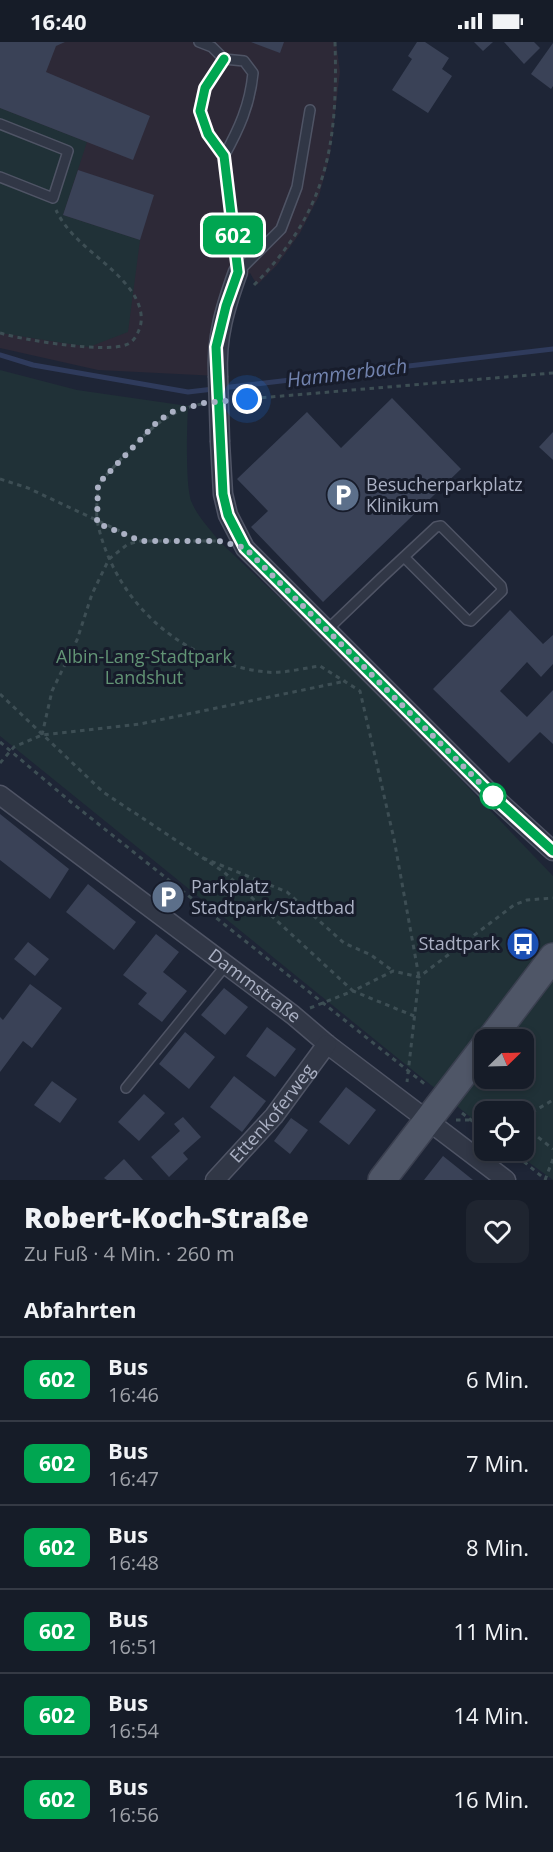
<!DOCTYPE html>
<html lang="de">
<meta charset="utf-8">
<style>
:root{--surface:#161c28;--page:#1f2530;--text:#f1f3f6;--muted:#9ea1a8;--line:#353a45}
body{margin:0;font-family:"Open Sans",sans-serif;background:var(--page);color:var(--text);height:100vh;display:flex;flex-direction:column;font-size:22px;white-space:nowrap}
*{box-sizing:border-box;margin:0}
p{font-size:20px;color:var(--muted)}
.icon{flex:none;width:33px;height:33px;fill:none;stroke:currentColor;stroke-width:2;stroke-linecap:round;stroke-linejoin:round}
.map{position:relative;height:1138px;overflow:hidden}
.panel{display:flex;flex-direction:column;background:var(--surface);flex:1}
.panel>*{flex:none}
.badge{padding:0 12px;border-radius:9px;font-size:21px;line-height:39px}
.needle{width:39px;rotate:67deg}
.fabs{position:absolute;left:474px;top:987px;display:grid;gap:12px}
.fabs a{display:grid;place-items:center;width:60px;height:60px;border-radius:12px;background:var(--surface);box-shadow:0 3px 9px #0003,0 0 0 2px var(--line);font-size:30px}
.you{position:absolute;width:30px;height:30px;margin:-15px;border:4px solid #fff;border-radius:50%;background:#1a73e8;box-shadow:0 0 0 9px #1a73e833}
.map>.badge{position:absolute;translate:-50% -50%;box-shadow:0 0 0 3px #fff}
h2{padding:0 24px;font-size:22px;line-height:54px}
.round{display:grid;place-items:center;flex:none;width:63px;height:63px;border-radius:12px;background:var(--page)}
.headline{display:flex;align-items:center;justify-content:space-between;height:102px;padding:0 24px}
h1{font-size:28px;font-weight:800;line-height:45px}
ul{padding:0;list-style:none}
li{display:flex;align-items:center;gap:18px;height:84px;padding:0 24px;border-top:2px solid var(--line)}
li div{flex:1}
li b{display:block;font-size:22px}
li em{font-style:normal}
li .badge{min-width:66px;font-weight:700;text-align:center}
.status{display:flex;justify-content:space-between;align-items:center;height:42px;padding:0 30px;background:var(--surface);direction:ltr}
.status svg{height:16px;fill:currentColor}
.map>svg:first-child{display:block}
</style>
<div class="status"><b>16:40</b><svg viewBox="0 0 49 12"><path d="M0 12V9h3v3zM5 12V6h3v6zM10 12V3h3v9zM15 12V0h3v12zM26 1h20v11H26zM47 4h2v5h-2z"/></svg></div>
<div class="map">
<svg width="553" height="1138" viewBox="0 0 553 1138">
<rect width="100%" height="100%" fill="#1e2536"/>
<!-- medical -->
<path fill="#2d2937" d="M0,0H336L340,30L330,113L319,154L300,191L277,223L257,243L250,231L226,264L218,334L98,328L0,306Z"/>
<!-- green -->
<g fill="#203137" fill-rule="evenodd">
<path d="M0,66L87,100L63,173L140,198L128,290L89,305L0,291Z"/>
<path d="M0,328L77,348L188,364C187,384 185,446 192,461C198,475 210,487 219,499L354,626L553,834V1138L513,1109L524,1108V1070H484V1086L0,694ZM484,998H524V1036H484Z"/>
</g>
<g fill="none" stroke-linecap="round" stroke-linejoin="round">
<!-- stream -->
<path stroke="#2f3b5c" stroke-width="5" d="M0,313L33,323L188,350L553,307"/>
</g>
<!-- building -->
<g fill="#3a4257">
<path d="M0,0H65L56,4L46,30L150,74L133,118L0,66Z"/>
<path d="M251,0H284L280,11Z"/>
<path d="M417,0H425L449,16L442,27L452,34L428,71L392,48L412,17L408,14Z"/>
<path d="M474,0H493L483,9Z"/>
<path d="M504,0H534L540,6L524,22Z"/>
<path d="M553,1V44L551,47L531,32Z"/>
<path d="M78,128L154,153L140,198L63,173Z"/>
<path d="M392,356L461,427L323,560L251,485L268,469L237,437L307,370L341,406Z"/>
<path d="M553,390V418L539,405Z"/>
<path d="M510,568L543,602L553,593V622L541,635L527,620L500,649L527,675L553,648V702L540,690L509,721L433,647Z"/>
<path d="M0,772L69,827L50,857L0,818Z"/>
<path d="M88,842L136,880L114,908L66,870Z"/>
<path d="M156,892L179,910L163,930L187,949L162,980L138,962L147,951L123,933Z"/>
<path d="M28,900L49,917L35,934L14,917Z"/>
<path d="M30,942L62,966L32,1006L23,999L0,1030V975L3,978Z"/>
<path d="M224,946L248,965L225,993L201,973Z"/>
<path d="M267,985L296,1007L275,1035L246,1014Z"/>
<path d="M185,990L215,1015L189,1047L159,1022Z"/>
<path d="M234,1034L266,1059L242,1090L210,1065Z"/>
<path d="M52,1039L77,1057L60,1081L34,1063Z"/>
<path d="M346,1045L376,1068L349,1103L319,1080Z"/>
<path d="M144,1052L165,1071L139,1099L118,1080Z"/>
<path d="M183,1075L201,1095L183,1111L188,1117L169,1135L151,1115L180,1089L174,1082Z"/>
<path d="M291,1076L308,1088L290,1112L274,1099Z"/>
<path d="M443,1114L473,1138H424Z"/>
<path d="M124,1117L143,1138H107L104,1136Z"/>
</g>
<g fill="none" stroke-linecap="round" stroke-linejoin="round">
<defs>
<g id="lane">
<path d="M199,0L212,5L224,17"/>
<path d="M0,82L68,109L53,156L0,135"/>
<path d="M224,114C239,87 250,63 253,31L244,19L224,17L205,46L200,69L208,92L224,114L238,230"/>
<path d="M238,230L281,187L297,145L310,68"/>
<path d="M327,588C363,553 399,519 436,485L441,484L501,544L502,549L471,579L467,578L404,515"/>
<path d="M126,1046L226,923"/>
</g>
<g id="street">
<path d="M218,334C216,295 225,266 238,230"/>
<path d="M220,400L223,452L228,473L245,506L496,757L553,809"/>
<path id="s1" d="M0,753L293,973L327,1002L506,1138"/>
<path id="s2" d="M215,1138L274,1074L327,1002"/>
</g>
<g id="primary">
<path d="M490,998L553,915"/>
<path d="M382,1138L484,1005"/>
</g>
</defs>
<!-- lane casing -->
<use href="#lane" stroke="#4f5465" stroke-width="12"/>
<!-- street casing -->
<use href="#street" stroke="#4f5465" stroke-width="21"/>
<!-- primary casing -->
<use href="#primary" stroke="#3b4050" stroke-width="30"/>
<!-- path -->
<g stroke="#3d4e54" stroke-width="3" stroke-dasharray="4.5 4.5" stroke-linecap="butt">
<path d="M254,243C328,168 338,102 335,0"/>
<path d="M0,291C23,298 108,312 128,302C134,299 137,293 139,288C144,276 140,263 134,253C113,220 73,204 56,168"/>
<path d="M235,358L553,331"/>
<path d="M202,362C156,370 129,410 98,442C98,455 95,471 98,483C117,564 185,621 266,630C283,632 303,626 320,624L360,649L394,797L419,935L407,1040"/>
<path d="M0,437L28,446L141,499"/>
<path d="M0,652L103,750L224,830L353,949L393,929L419,935L514,863L527,858L553,856"/>
<path d="M42,693L52,649L77,598L92,552L109,517L128,502L141,499H221"/>
<path d="M0,700L72,761L426,1043"/>
<path d="M0,721L14,705L42,693L140,682L346,639"/>
<path d="M203,816L287,850L344,901L371,913L393,929"/>
<path d="M310,966L353,949L414,974"/>
<path d="M462,1071L484,1088"/>
<path d="M524,1075L553,1058"/>
<path d="M456,1078H484"/>
<path d="M524,1084L553,1107"/>
<path d="M510,1108L546,1138"/>
<path d="M545,1138L553,1117"/>
</g>
<!-- lane -->
<use href="#lane" stroke="#313746" stroke-width="9"/>
<!-- street -->
<use href="#street" stroke="#313746" stroke-width="18"/>
<!-- primary -->
<use href="#primary" stroke="#4f5667" stroke-width="27"/>
<defs>
<path id="street-bridge" d="M218,334L220,400"/>
</defs>
<!-- street-bridge casing -->
<use href="#street-bridge" stroke="#4f5465" stroke-width="21" stroke-linecap="butt"/>
<!-- street-bridge -->
<use href="#street-bridge" stroke="#313746" stroke-width="18"/>
</g>
<g fill="none" stroke-linecap="round" stroke-linejoin="round">
<defs>
<path id="line" d="M224,17L205,46L200,69L208,92L224,114L238,230L226,264L216,305L223,452L228,473L245,506L496,757L553,809"/>
</defs>
<!-- line casing -->
<use href="#line" stroke="#fff" stroke-width="14"/>
<!-- line -->
<use href="#line" stroke="#00a651" stroke-width="9"/>
<!-- walk -->
<path stroke="#abb1c4" stroke-width="6" stroke-dasharray="0 10.8" d="M247,357L204,361L172,370L158,379L98,442L97,481L141,499H219L245,506L496,757L493,754"/>
</g>
<!-- icons -->
<defs>
<symbol id="parking-disc" viewBox="-11 -11 22 22"><circle r="9.5" fill="#5c6f8a" stroke="#171c2b"/><path d="M-3.5-5.5H1a3.5 3.5 0 0 1 0 7H-1V5.5H-3.5ZM-1-3.4V-.6H.8a1.4 1.4 0 0 0 0-2.8Z" fill="#fff"/></symbol>
<symbol id="bus-disc" viewBox="-11 -11 22 22"><circle r="9.5" fill="#1a4fb4" stroke="#171c2b"/><path d="M-5-6H5V4H4V6H2V4H-2V6H-4V4H-5ZM-3.5-4V0h7V-4ZM-3.5 1.2v1.5H-2V1.2ZM2 1.2v1.5H3.5V1.2Z" fill="#fff"/></symbol>
</defs>
<g fill-rule="evenodd">
<use href="#parking-disc" x="324" y="434" width="38" height="38"/>
<use href="#parking-disc" x="149" y="836" width="38" height="38"/>
<use href="#bus-disc" x="504" y="883" width="38" height="38"/>
</g>
<!-- markers -->
<circle fill="#fff" stroke="#00a651" stroke-width="3" cx="493" cy="754" r="12"/>
<g text-anchor="middle" stroke-width="6" stroke-linejoin="round" paint-order="stroke">
<!-- poi labels -->
<g font-size="18" fill="#abb1c4" stroke="#171c2b" text-anchor="start">
<text x="366" y="449">Besucherparkplatz<tspan x="366" dy="21">Klinikum</tspan></text>
<text x="191" y="851">Parkplatz<tspan x="191" dy="21">Stadtpark/Stadtbad</tspan></text>
<text x="500" y="908" text-anchor="end">Stadtpark</text>
</g>
<!-- park labels -->
<g font-size="18" fill="#629475" stroke="#171c2b">
<text x="144" y="621">Albin-Lang-Stadtpark<tspan x="144" dy="21">Landshut</tspan></text>
</g>
<!-- street labels -->
<g font-size="18" fill="#abb1c4" stroke="#171c2b">
<text dy="6" stroke="none"><textPath href="#s1" startOffset="318">Dammstraße</textPath></text>
<text dy="6" stroke="none"><textPath href="#s2" startOffset="88">Ettenkoferweg</textPath></text>
</g>
<!-- water labels -->
<g font-size="20" font-style="italic" fill="#7283ae" stroke="#171c2b">
<text transform="translate(347 331) rotate(-7)" y="7">Hammerbach</text>
</g>
</g>
</svg>
<div class="fabs">
<a><svg class="needle" viewBox="-14 -14 28 28"><path d="M0-13l5 13h-10z" fill="#e53935"/><path d="M0 13l5-13h-10z" fill="#9ea1a8"/></svg></a>
<a><svg class="icon" aria-label="locate" viewBox="0 0 24 24"><circle cx="12" cy="12" r="6"/><path d="M12 2v4M12 18v4M2 12h4M18 12h4"/></svg></a>
</div>
<div class="you" style="left:247px;top:357px"></div>
<b class="badge" style="left:233px;top:193px;background:#00a651;color:#fff">602</b>
</div>
<section class="panel">
<div class="headline"><div><h1>Robert-Koch-Straße</h1><p>Zu Fuß · 4 Min. · 260 m</p></div><a class="round"><svg class="icon" aria-label="heart" viewBox="0 0 24 24"><path d="M12 20l-8-8c-3-5 5-10 8-4 3-6 11-1 8 4z"/></svg></a></div>
<h2>Abfahrten</h2>
<ul>
<li><span class="badge" style="background:#00a651;color:#fff">602</span><div><b>Bus</b><p>16:46</p></div><em>6 Min.</em></li>
<li><span class="badge" style="background:#00a651;color:#fff">602</span><div><b>Bus</b><p>16:47</p></div><em>7 Min.</em></li>
<li><span class="badge" style="background:#00a651;color:#fff">602</span><div><b>Bus</b><p>16:48</p></div><em>8 Min.</em></li>
<li><span class="badge" style="background:#00a651;color:#fff">602</span><div><b>Bus</b><p>16:51</p></div><em>11 Min.</em></li>
<li><span class="badge" style="background:#00a651;color:#fff">602</span><div><b>Bus</b><p>16:54</p></div><em>14 Min.</em></li>
<li><span class="badge" style="background:#00a651;color:#fff">602</span><div><b>Bus</b><p>16:56</p></div><em>16 Min.</em></li>
</ul>
</section>
